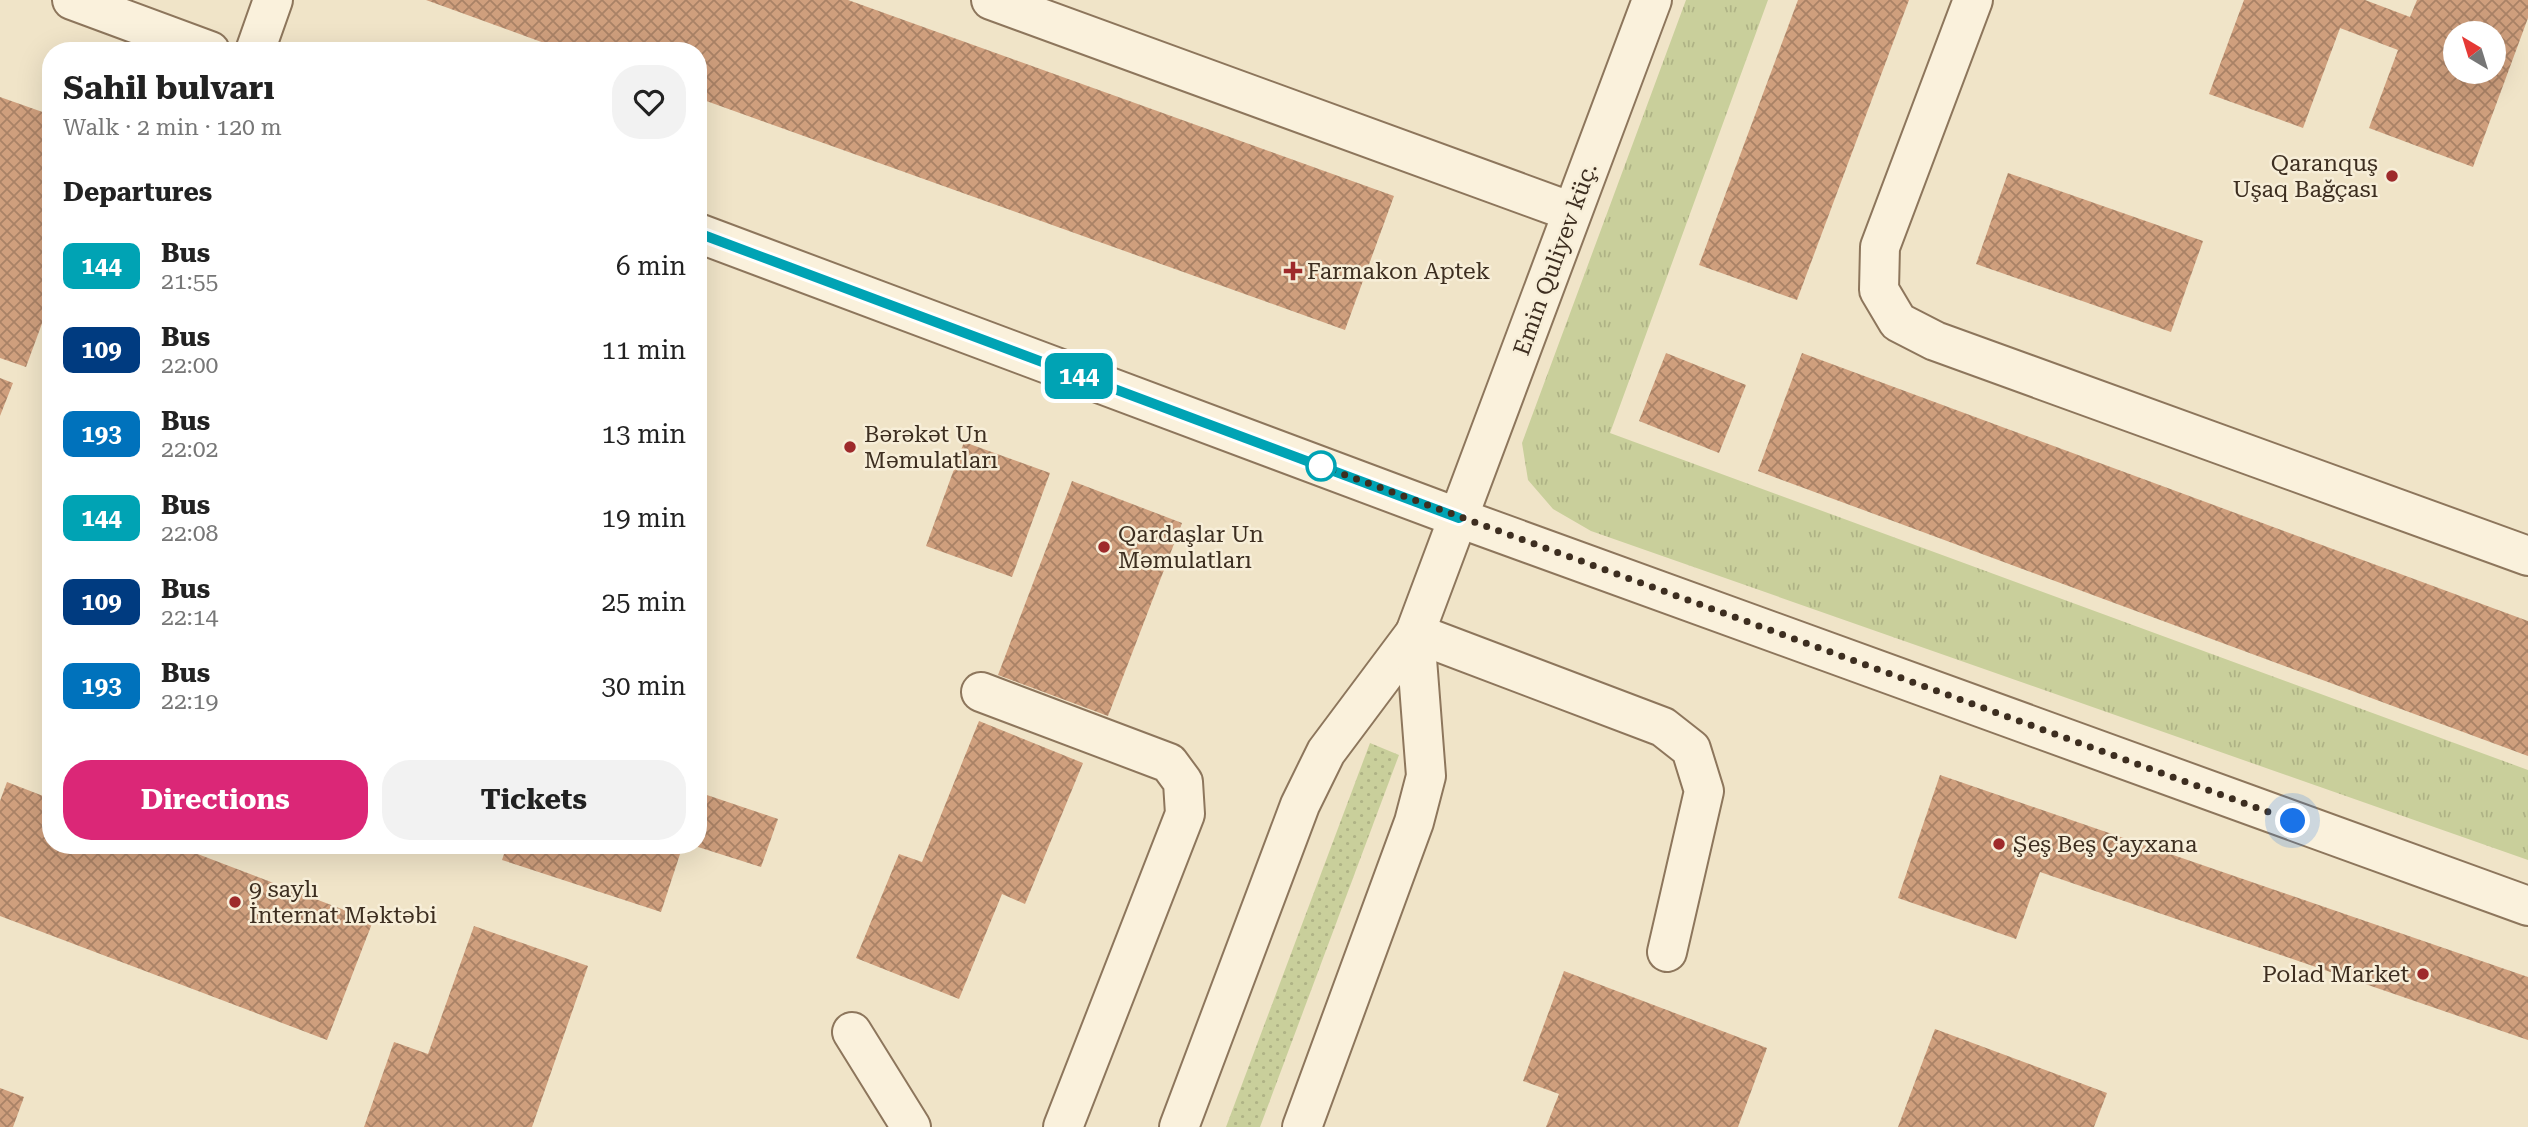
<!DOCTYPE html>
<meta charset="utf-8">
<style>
:root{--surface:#fff;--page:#f2f2f2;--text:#222;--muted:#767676;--accent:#db2777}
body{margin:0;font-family:"Roboto Serif",serif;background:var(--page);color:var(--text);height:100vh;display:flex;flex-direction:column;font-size:26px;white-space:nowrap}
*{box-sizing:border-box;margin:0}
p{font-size:23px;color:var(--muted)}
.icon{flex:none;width:38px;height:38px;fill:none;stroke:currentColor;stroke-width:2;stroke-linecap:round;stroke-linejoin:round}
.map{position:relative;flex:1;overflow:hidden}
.drawer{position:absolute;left:42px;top:42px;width:665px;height:812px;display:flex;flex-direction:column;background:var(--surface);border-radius:28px;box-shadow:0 7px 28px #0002}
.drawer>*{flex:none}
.badge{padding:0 14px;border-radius:10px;font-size:24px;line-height:46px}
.needle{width:46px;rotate:322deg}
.fabs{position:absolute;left:2443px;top:21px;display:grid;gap:14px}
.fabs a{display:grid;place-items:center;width:63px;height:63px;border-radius:50%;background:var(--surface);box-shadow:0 7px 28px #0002;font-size:35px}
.you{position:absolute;width:35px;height:35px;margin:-18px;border:5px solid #fff;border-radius:50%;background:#1a73e8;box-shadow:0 0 0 10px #1a73e833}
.map>.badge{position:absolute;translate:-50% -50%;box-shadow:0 0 0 4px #fff}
h2{padding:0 21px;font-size:26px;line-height:63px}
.round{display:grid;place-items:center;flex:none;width:74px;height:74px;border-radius:28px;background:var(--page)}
.head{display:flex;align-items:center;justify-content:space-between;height:119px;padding:0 21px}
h1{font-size:33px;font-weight:700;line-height:52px}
.cta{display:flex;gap:14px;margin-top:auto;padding:14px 21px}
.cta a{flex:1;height:80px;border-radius:28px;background:var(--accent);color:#fff;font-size:28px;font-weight:700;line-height:80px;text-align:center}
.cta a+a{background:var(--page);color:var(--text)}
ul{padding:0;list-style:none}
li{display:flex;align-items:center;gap:21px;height:84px;padding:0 21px}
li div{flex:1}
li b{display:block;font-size:26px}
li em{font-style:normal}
li .badge{min-width:77px;font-weight:700;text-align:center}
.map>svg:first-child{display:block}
</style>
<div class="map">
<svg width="2528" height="1127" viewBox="0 0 2528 1127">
<defs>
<pattern id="grass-dots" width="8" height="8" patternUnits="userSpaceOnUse" patternTransform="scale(1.75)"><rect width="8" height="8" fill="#c9cf9b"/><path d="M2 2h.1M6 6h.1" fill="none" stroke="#aeb285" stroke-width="1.8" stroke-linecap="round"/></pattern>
<pattern id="park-tufts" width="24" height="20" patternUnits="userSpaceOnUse" patternTransform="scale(1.75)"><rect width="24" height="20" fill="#c9cf9b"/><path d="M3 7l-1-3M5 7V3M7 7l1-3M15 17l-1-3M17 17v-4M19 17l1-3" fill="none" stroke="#aeb285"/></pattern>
<pattern id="building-cross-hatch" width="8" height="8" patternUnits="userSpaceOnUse" patternTransform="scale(1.75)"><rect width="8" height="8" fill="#cf9f7d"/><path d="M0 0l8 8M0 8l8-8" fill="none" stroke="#a98266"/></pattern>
</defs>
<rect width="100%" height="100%" fill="#f0e4c8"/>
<!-- grass -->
<path fill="url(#grass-dots)" d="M1370,743L1399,755L1260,1127H1226Z"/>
<!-- park -->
<path fill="url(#park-tufts)" d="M1686,0H1768L1610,433L2528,770V860L1591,531L1553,509L1528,480L1522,443Z"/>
<!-- building -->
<g fill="url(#building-cross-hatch)" fill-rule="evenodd">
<path d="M426,0H848L1394,196L1345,330L698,98V51H566Z"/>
<path d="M1798,0H1909L1797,300L1699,265Z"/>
<path d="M2244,0H2365L2410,17L2417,0H2528V18L2473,167L2369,128L2398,50L2340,28L2303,128L2209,94ZM2455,33H2494V72H2455Z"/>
<path d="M0,97L51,115V299L26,367L0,358Z"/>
<path d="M2008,173L2203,241L2171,332L1976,264Z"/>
<path d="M1666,353L1746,385L1719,453L1639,421Z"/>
<path d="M1802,353L2528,621V756L1758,471Z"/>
<path d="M0,378L13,383L0,416Z"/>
<path d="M964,442L1050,473L1012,577L926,546Z"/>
<path d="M1072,481L1182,523L1108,716L998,675Z"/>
<path d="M979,721L1083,763L1025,904L1002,894L959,999L856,958L899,854L922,862Z"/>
<path d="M1940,775L2528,977V1040L2040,872L2016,939L1898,898Z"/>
<path d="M7,782L51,799V845H174L373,921L327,1040L0,916V801Z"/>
<path d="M698,792L778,819L761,867L698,847Z"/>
<path d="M507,845H683L661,912L502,860Z"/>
<path d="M474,926L588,966L532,1127H364L394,1042L428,1054Z"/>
<path d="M1564,971L1767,1048L1738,1127H1546L1559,1094L1523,1081Z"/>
<path d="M1935,1029L2107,1093L2094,1127H1898Z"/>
<path d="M0,1088L24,1097L13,1127H0Z"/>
</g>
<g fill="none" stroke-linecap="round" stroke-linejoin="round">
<defs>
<g id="minor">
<path d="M72,0L210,51"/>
<path d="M991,0L1572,212"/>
<path d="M1973,0L1880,247L1879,290L1898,322L1935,341L2528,556"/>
<path d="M255,51L273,0"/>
<path d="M698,233L1459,518L2528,906"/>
<path d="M1415,633L1663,727L1691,749L1704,791L1667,952"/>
<path d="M981,692L1169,763L1183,782L1185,814L1063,1127"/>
<path d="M852,1032L911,1127"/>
<path d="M1179,1127L1300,805L1326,752L1415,633L1652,0"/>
<path d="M1302,1127L1414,822L1426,776L1415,633"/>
</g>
</defs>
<!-- minor casing -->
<use href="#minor" stroke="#8d765c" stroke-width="42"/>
<!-- minor -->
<use href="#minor" stroke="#faf1dc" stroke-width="38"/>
</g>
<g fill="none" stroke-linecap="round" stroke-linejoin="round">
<defs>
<path id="line" d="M698,233L1459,518"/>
</defs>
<!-- line casing -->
<use href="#line" stroke="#fff" stroke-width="16"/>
<!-- line -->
<use href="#line" stroke="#00a3b4" stroke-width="10"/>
<!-- walk -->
<path stroke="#3d2e20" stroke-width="7" stroke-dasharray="0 12.6" d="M1321,466L2293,821"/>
</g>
<!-- markers -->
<g fill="#9e2a2b" stroke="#f7eed8" stroke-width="2.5">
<circle cx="2392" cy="176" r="7"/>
<path d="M1289.5 260.5h7v7h7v7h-7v7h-7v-7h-7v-7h7z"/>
<circle cx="850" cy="447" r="7"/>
<circle cx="1104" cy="547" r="7"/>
<circle cx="1999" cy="844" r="7"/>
<circle cx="235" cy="902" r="7"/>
<circle cx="2423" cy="974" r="7"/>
</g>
<circle fill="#fff" stroke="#00a3b4" stroke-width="3.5" cx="1321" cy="466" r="14"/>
<g text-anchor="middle" stroke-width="5" stroke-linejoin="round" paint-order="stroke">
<!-- poi labels -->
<g font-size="23" fill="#3d2e20" stroke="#f7eed8" text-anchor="start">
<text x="2378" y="171" text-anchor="end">Qaranquş<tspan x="2378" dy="26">Uşaq Bağçası</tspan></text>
<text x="1307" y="279">Farmakon Aptek</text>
<text x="864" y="442">Bərəkət Un<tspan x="864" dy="26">Məmulatları</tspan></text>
<text x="1118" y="542">Qardaşlar Un<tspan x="1118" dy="26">Məmulatları</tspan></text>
<text x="2013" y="852">Şeş Beş Çayxana</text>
<text x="249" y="897">9 saylı<tspan x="249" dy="26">İnternat Məktəbi</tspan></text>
<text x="2409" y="982" text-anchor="end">Polad Market</text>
</g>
<!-- street labels -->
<g font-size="23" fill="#3d2e20" stroke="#f7eed8">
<text transform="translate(1555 259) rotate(-70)" y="8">Emin Quliyev küç.</text>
</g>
</g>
</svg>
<div class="fabs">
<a><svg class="needle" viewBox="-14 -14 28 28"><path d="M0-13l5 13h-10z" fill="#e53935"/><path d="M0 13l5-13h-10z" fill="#767676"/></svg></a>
</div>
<div class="you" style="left:2293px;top:821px"></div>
<b class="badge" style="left:1079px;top:376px;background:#00a3b4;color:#fff">144</b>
<section class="drawer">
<div class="head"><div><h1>Sahil bulvarı</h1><p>Walk · 2 min · 120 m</p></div><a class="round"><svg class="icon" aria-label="heart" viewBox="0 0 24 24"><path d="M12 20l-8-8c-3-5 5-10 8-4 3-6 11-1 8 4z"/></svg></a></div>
<h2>Departures</h2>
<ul>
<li><span class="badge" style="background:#00a3b4;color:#fff">144</span><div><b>Bus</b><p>21:55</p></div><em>6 min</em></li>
<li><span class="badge" style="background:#003b80;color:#fff">109</span><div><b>Bus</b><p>22:00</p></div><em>11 min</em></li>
<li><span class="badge" style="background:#0072bc;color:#fff">193</span><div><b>Bus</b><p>22:02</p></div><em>13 min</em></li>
<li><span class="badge" style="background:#00a3b4;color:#fff">144</span><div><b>Bus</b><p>22:08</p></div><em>19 min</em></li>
<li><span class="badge" style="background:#003b80;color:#fff">109</span><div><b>Bus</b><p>22:14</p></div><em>25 min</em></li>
<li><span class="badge" style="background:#0072bc;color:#fff">193</span><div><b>Bus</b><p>22:19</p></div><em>30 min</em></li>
</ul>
<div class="cta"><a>Directions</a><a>Tickets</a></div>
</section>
</div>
